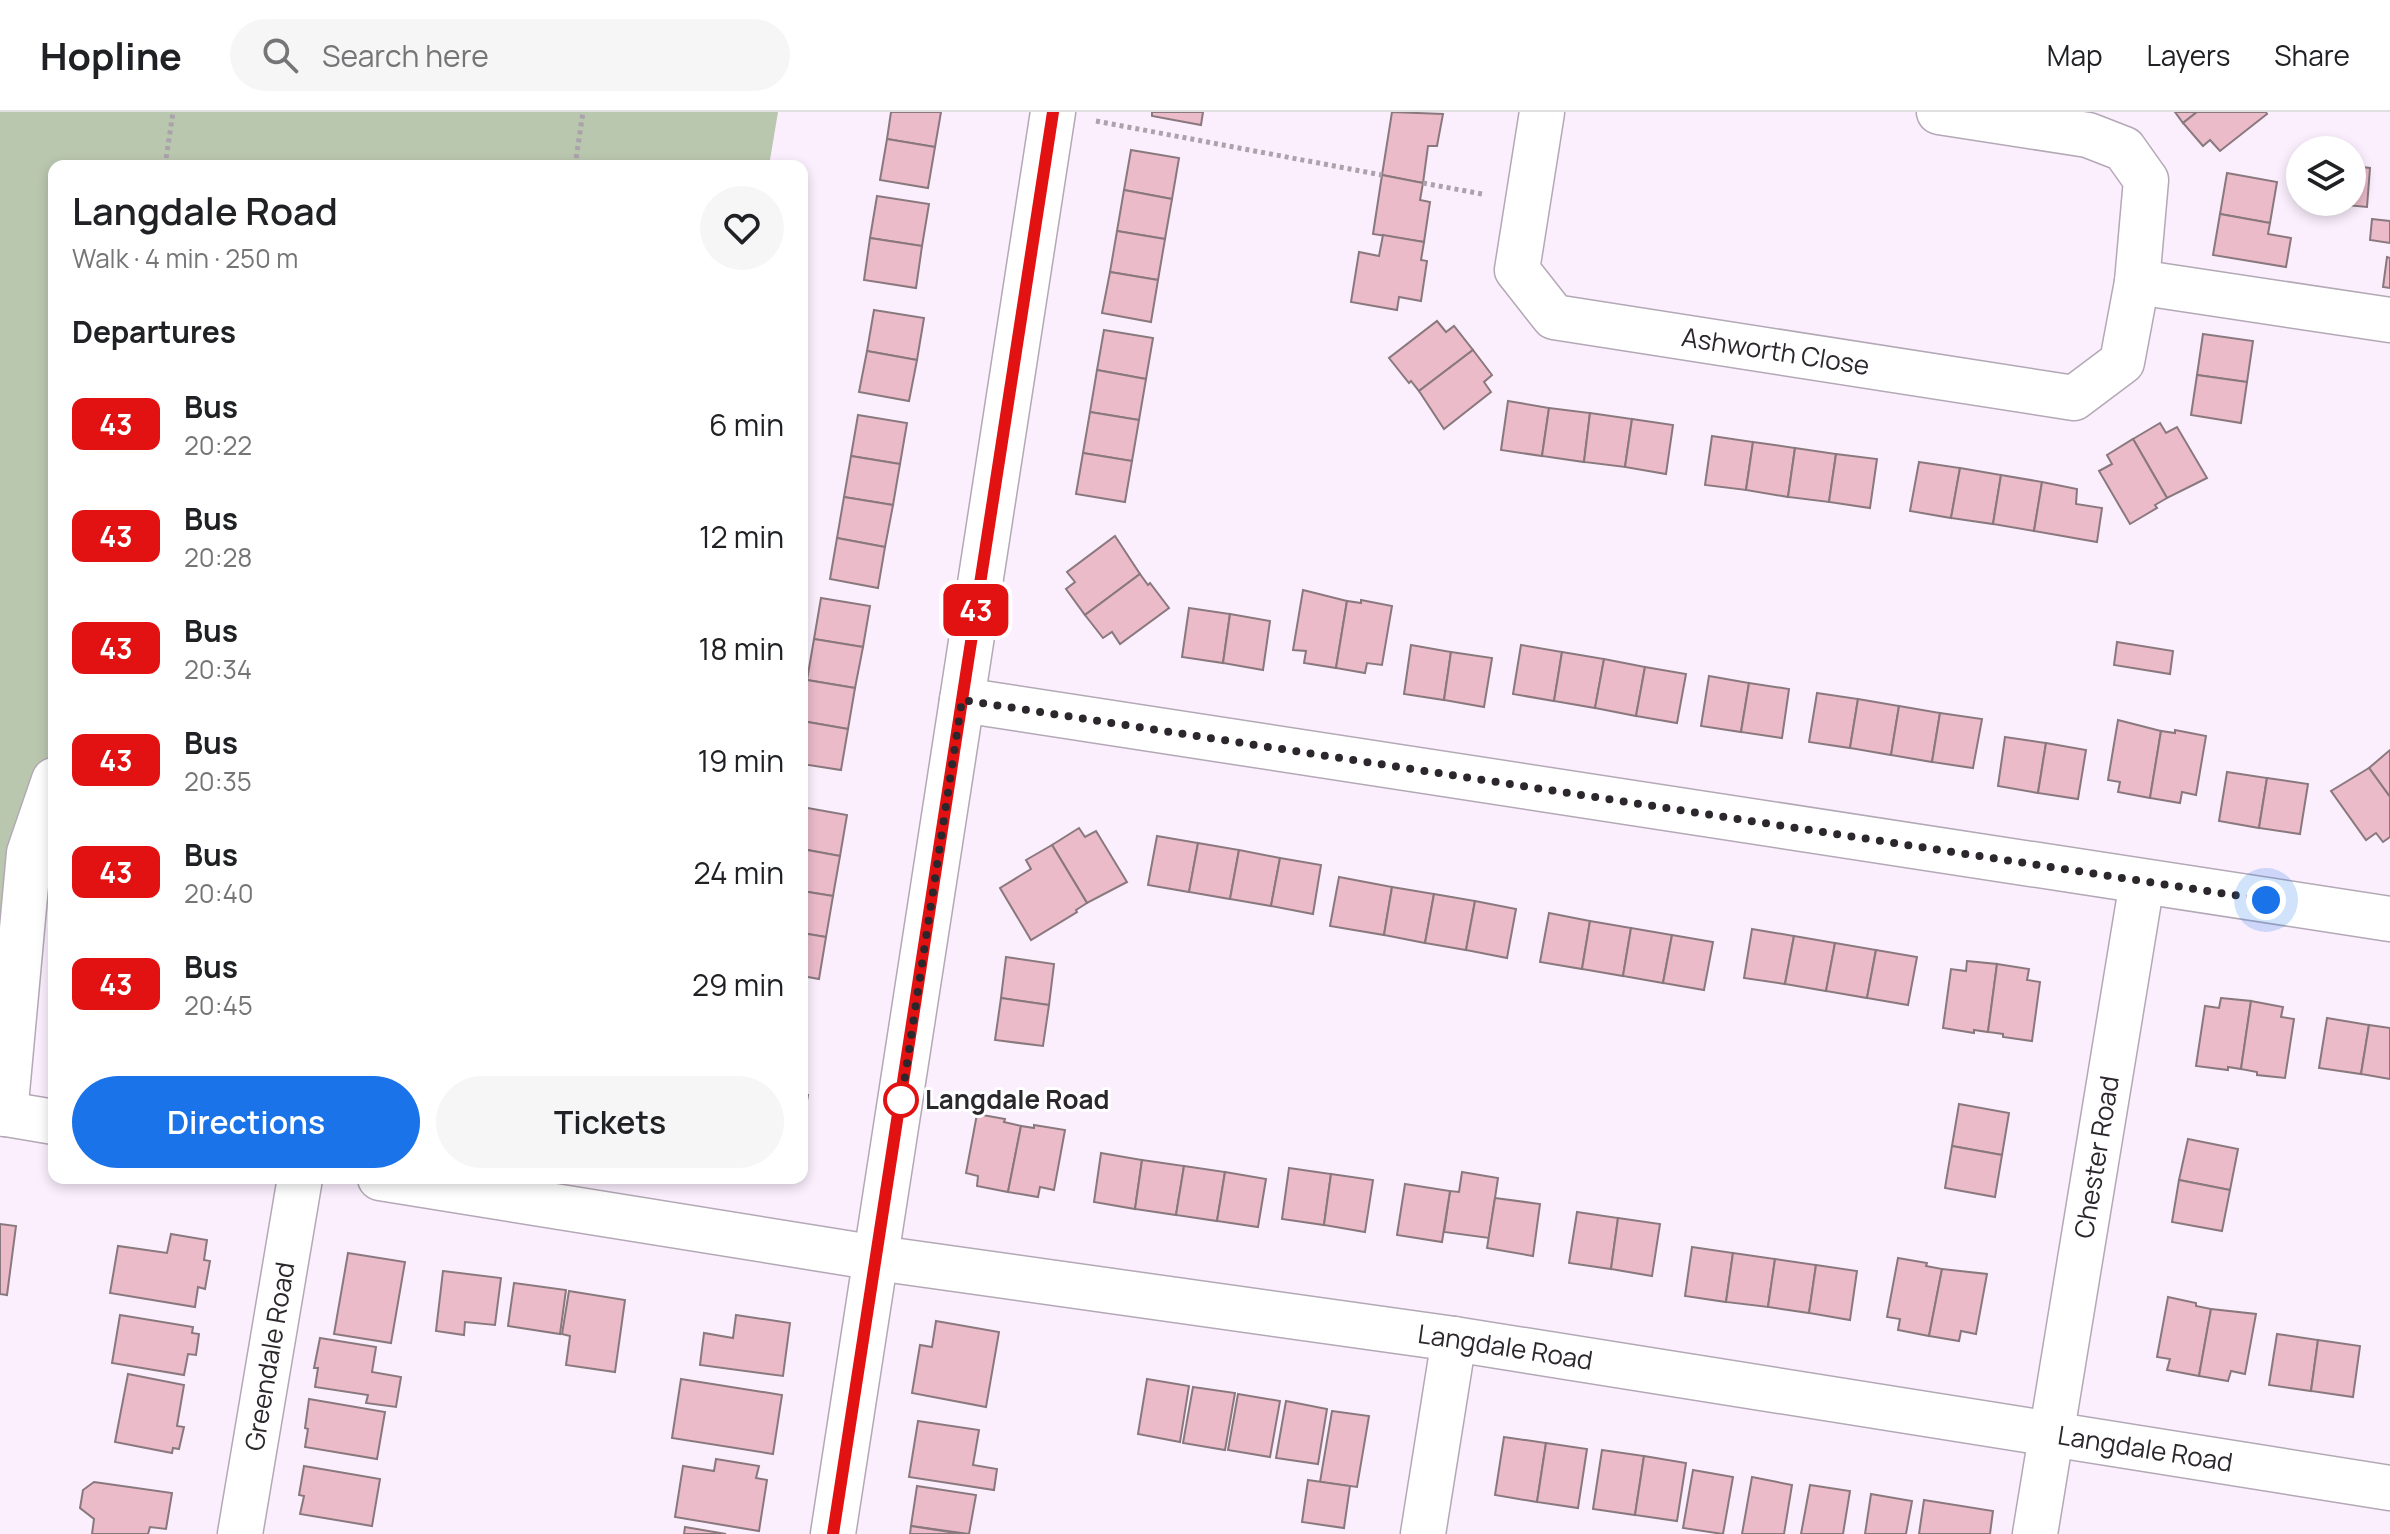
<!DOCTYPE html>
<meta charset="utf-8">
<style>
:root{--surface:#fff;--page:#f6f6f6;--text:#202124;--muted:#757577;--line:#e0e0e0;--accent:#1a73e8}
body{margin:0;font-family:Manrope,sans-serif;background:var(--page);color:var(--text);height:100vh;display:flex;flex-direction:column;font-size:30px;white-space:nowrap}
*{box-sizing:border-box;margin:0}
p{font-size:26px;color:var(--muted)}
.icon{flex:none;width:44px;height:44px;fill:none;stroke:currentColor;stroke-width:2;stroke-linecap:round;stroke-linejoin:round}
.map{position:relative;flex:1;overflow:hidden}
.drawer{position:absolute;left:48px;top:48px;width:760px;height:1024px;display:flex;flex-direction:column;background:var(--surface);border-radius:16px;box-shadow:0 4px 12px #0003}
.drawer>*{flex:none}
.badge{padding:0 16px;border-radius:12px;font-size:28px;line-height:52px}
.tools{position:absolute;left:2286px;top:24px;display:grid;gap:16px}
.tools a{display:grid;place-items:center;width:80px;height:80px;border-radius:50%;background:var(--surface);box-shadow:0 4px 12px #0003;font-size:40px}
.you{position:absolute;width:40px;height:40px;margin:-20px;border:6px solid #fff;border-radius:50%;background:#1a73e8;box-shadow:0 0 0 12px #1a73e833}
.map>.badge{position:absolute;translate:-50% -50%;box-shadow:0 0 0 4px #fff}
h2{padding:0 24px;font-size:30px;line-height:72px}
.round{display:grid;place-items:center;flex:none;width:84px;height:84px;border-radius:42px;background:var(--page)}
.overview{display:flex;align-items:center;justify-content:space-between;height:136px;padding:0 24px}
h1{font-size:38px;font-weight:600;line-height:60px}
.cta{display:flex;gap:16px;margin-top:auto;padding:16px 24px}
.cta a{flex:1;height:92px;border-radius:48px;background:var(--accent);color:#fff;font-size:32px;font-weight:600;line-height:92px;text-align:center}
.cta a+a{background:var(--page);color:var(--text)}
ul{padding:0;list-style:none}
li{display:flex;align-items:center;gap:24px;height:112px;padding:0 24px}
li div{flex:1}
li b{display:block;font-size:30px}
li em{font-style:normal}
li .badge{min-width:88px;font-weight:700;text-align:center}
header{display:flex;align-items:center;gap:48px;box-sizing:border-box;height:112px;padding:0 40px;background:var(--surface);border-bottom:2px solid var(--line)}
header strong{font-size:38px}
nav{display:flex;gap:44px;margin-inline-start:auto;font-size:28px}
.search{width:560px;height:72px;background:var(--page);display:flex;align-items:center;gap:20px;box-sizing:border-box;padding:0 28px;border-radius:44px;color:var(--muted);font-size:30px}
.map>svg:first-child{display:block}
</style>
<header>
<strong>Hopline</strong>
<div class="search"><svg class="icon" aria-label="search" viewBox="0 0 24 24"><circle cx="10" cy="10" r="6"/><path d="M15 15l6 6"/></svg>Search here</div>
<nav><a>Map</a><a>Layers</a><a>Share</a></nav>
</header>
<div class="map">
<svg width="2390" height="1422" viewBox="0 0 2390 1422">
<rect width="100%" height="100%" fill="#fbeffd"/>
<!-- green -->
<path fill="#bac7af" d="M0,0H778L769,54H54V726L18,969L0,966Z"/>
<!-- building -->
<g fill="#ebbbca" stroke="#89787d" stroke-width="2">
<path d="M891,0H941L935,35L887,27Z"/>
<path d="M1152,0H1203L1201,13L1152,4Z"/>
<path d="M1392,0L1443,2L1437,34H1428L1423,71L1382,63Z"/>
<path d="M2175,0H2197L2183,11Z"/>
<path d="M2197,0H2266L2267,2L2220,39L2210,28L2203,34L2183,11Z"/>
<path d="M887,27L935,35L928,76L880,68Z"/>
<path d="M1131,38L1179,46L1172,87L1124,78Z"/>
<path d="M2352,54L2370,56L2367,95L2334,92L2335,90H2352Z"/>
<path d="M2227,61L2277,70L2270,111L2220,102Z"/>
<path d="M1382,63L1423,71L1420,88L1430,90L1424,130L1373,122Z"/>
<path d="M1124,78L1172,87L1165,127L1117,119Z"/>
<path d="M877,84L929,92L922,134L870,126Z"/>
<path d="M2220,102L2270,111L2268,122L2291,126L2286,155L2213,143Z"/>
<path d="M2372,107L2390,109V131L2370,128Z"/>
<path d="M1117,119L1165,127L1158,168L1110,160Z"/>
<path d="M1383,123L1424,130L1421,148L1427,149L1421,189L1399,185L1397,198L1351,190L1359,140L1379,144Z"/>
<path d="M870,126L922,134L916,176L864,168Z"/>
<path d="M2387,145L2390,146V176L2383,175Z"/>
<path d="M1110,160L1158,168L1151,210L1102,201Z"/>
<path d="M874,198L924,206L917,248L867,239Z"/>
<path d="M1437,209L1446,220L1454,214L1473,238L1419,279L1411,269L1409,271L1389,246Z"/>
<path d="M1104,218L1153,226L1146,267L1097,258Z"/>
<path d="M2203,222L2253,229L2247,270L2197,263Z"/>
<path d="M1473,238L1492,263L1484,270L1491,280L1444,317L1419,279Z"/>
<path d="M867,239L917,248L909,289L859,280Z"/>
<path d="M1097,258L1146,267L1139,308L1090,300Z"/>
<path d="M2197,263L2247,270L2241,311L2191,303Z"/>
<path d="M1508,289L1549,296L1542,344L1501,338Z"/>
<path d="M1549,296L1590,301L1584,350L1542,344Z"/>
<path d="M1090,300L1139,308L1132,349L1083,341Z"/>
<path d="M1590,301L1632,307L1625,355L1584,350Z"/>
<path d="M858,303L907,311L900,352L851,344Z"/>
<path d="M1632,307L1673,313L1666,362L1625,355Z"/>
<path d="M2160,311L2166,321L2177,315L2207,366L2167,386L2133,327Z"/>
<path d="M1712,324L1753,330L1746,378L1705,373Z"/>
<path d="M2133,327L2167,386L2155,393L2157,396L2130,412L2099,359L2112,352L2107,343Z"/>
<path d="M1753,330L1795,336L1788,385L1746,378Z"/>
<path d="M1795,336L1836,342L1829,390L1788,385Z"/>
<path d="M1083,341L1132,349L1125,390L1076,382Z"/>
<path d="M1836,342L1877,347L1870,396L1829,390Z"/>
<path d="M851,344L900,352L893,393L844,385Z"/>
<path d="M1919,350L1960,356L1951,406L1910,399Z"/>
<path d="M1960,356L2001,363L1993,412L1951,406Z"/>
<path d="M2001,363L2042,370L2034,419L1993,412Z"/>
<path d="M2042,370L2077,377L2076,392L2102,396L2097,430L2034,419Z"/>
<path d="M844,385L893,393L885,435L837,426Z"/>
<path d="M1115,424L1140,462L1085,503L1066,477L1075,470L1067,460Z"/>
<path d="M837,426L885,435L878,476L830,467Z"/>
<path d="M1140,462L1148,473L1150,471L1169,496L1120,532L1112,520L1103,526L1085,503Z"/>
<path d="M1303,478L1347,489L1336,556L1304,551L1306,539L1293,538Z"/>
<path d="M821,486L870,494L863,535L814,527Z"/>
<path d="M1361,488L1392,494L1382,553L1367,551L1365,561L1336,556L1347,489L1361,491Z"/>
<path d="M1189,496L1230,502L1223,551L1182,545Z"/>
<path d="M1230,502L1270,509L1263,558L1223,551Z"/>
<path d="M814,527L863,535L855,576L807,568Z"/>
<path d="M2117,530L2173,539L2170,562L2114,553Z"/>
<path d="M1411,533L1451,540L1444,588L1404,582Z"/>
<path d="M1521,533L1562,540L1554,589L1513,582Z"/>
<path d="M1451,540L1492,546L1484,595L1444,588Z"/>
<path d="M1562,540L1604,547L1595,596L1554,589Z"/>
<path d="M1604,547L1645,555L1636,604L1595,596Z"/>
<path d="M1645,555L1686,562L1677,611L1636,604Z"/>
<path d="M1709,564L1749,571L1741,620L1701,614Z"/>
<path d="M807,568L855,576L848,617L802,609Z"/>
<path d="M1749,571L1789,577L1782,626L1741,620Z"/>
<path d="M1817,581L1858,587L1850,636L1809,630Z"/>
<path d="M1858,587L1899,594L1891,643L1850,636Z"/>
<path d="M1899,594L1940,601L1932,650L1891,643Z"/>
<path d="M1940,601L1982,607L1973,656L1932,650Z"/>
<path d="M2118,608L2161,619L2150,686L2118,680L2120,670L2108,668Z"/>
<path d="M802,609L848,617L841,658L802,652Z"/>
<path d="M2175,618L2206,624L2196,683L2182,680L2180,691L2150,686L2161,619L2175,621Z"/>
<path d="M2005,625L2046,631L2038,681L1998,674Z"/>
<path d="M2046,631L2086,638L2078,687L2038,681Z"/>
<path d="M2390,638V685L2369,656Z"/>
<path d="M2369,656L2390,685V725L2383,730L2376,721L2366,728L2331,679Z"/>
<path d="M2227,660L2267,666L2259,716L2219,709Z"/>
<path d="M2267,666L2308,672L2300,722L2259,716Z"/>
<path d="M802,695L847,703L840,744L802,737Z"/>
<path d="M1079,716L1085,725L1096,719L1127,770L1087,791L1052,733Z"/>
<path d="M1157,724L1198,731L1189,780L1148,773Z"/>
<path d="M1198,731L1239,738L1230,787L1189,780Z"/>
<path d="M1052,733L1087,791L1076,798L1077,800L1031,828L1000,776L1031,757L1026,748Z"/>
<path d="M802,737L840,744L833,784L802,779Z"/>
<path d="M1239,738L1280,746L1271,794L1230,787Z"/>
<path d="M1280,746L1321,753L1313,802L1271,794Z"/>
<path d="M1339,765L1392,775L1384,823L1330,814Z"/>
<path d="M1392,775L1434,782L1425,831L1384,823Z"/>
<path d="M802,779L833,784L826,825L802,821Z"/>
<path d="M1434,782L1475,789L1466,838L1425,831Z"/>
<path d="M1475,789L1516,797L1507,846L1466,838Z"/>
<path d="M1549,801L1590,809L1582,857L1540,850Z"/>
<path d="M1590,809L1631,816L1623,864L1582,857Z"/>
<path d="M1631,816L1672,823L1663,871L1623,864Z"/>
<path d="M1752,817L1794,824L1785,872L1744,866Z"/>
<path d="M802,821L826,825L819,867L802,864Z"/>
<path d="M1672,823L1713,830L1704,878L1663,871Z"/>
<path d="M1794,824L1835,831L1826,879L1785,872Z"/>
<path d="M1835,831L1876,838L1867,886L1826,879Z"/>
<path d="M1876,838L1917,845L1908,893L1867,886Z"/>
<path d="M1006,845L1054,852L1049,893L1001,886Z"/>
<path d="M1967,849L1997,852L1988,920L1974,918V921L1943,916L1951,857L1966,859Z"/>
<path d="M1997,852L2029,857L2027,868L2040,870L2032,929L2003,925V922L1988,920Z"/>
<path d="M1001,886L1049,893L1043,934L995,928Z"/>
<path d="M2221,886L2251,889L2241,957L2228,955V958L2196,954L2205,894L2219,896Z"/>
<path d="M2251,889L2283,895L2281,905L2294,907L2285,966L2257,963V960L2241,957Z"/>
<path d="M2327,906L2369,913L2361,962L2319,956Z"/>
<path d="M2369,913L2390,916V967L2361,962Z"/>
<path d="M802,981L808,983L802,1017Z"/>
<path d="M1959,992L2009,1001L2002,1043L1952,1034Z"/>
<path d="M977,1002L1005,1007L1004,1010L1021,1014L1008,1080L977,1074L978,1064L966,1061Z"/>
<path d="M1034,1013L1065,1018L1054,1078L1040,1075L1038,1085L1008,1080L1021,1014L1034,1016Z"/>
<path d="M2188,1027L2238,1037L2230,1078L2179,1068Z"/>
<path d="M1952,1034L2002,1043L1995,1085L1945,1076Z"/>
<path d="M1101,1041L1142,1048L1135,1097L1094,1090Z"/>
<path d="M1142,1048L1184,1054L1176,1103L1135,1097Z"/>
<path d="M1184,1054L1225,1060L1217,1109L1176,1103Z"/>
<path d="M1289,1056L1331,1062L1324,1113L1282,1107Z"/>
<path d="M1225,1060L1266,1067L1258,1115L1217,1109Z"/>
<path d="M1462,1060L1498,1066L1489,1126L1444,1120L1450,1079L1459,1080Z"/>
<path d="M1331,1062L1373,1068L1365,1120L1324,1113Z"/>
<path d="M2179,1068L2230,1078L2222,1119L2172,1110Z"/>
<path d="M1405,1072L1450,1079L1442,1130L1397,1123Z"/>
<path d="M1495,1086L1540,1092L1533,1144L1487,1136Z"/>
<path d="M1577,1100L1618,1106L1611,1157L1569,1151Z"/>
<path d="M1618,1106L1660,1112L1652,1164L1611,1157Z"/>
<path d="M0,1112L16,1114L7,1183L0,1182Z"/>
<path d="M171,1122L207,1128L204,1148L210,1149L205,1177L198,1175L195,1195L110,1181L118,1134L167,1141Z"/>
<path d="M1692,1135L1733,1141L1726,1190L1685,1184Z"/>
<path d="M348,1141L405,1150L391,1231L334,1222Z"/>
<path d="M1733,1141L1775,1147L1768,1195L1726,1190Z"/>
<path d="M1898,1146L1927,1151L1926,1154L1942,1157L1929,1224L1898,1218L1900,1207L1887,1205Z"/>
<path d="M1775,1147L1816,1153L1809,1201L1768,1195Z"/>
<path d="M1816,1153L1857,1159L1850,1208L1809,1201Z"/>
<path d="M1942,1157L1987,1162L1976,1222L1961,1219L1959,1229L1929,1224Z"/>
<path d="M443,1159L501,1166L495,1213L465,1210L464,1223L436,1219Z"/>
<path d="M514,1171L566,1178L560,1222L508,1214Z"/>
<path d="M569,1179L625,1188L615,1260L566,1253L570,1224L562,1222Z"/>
<path d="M2168,1185L2196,1191V1194L2211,1197L2199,1264L2167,1258L2170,1247L2157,1245Z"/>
<path d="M2211,1197L2256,1202L2245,1262L2231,1259L2228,1269L2199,1264Z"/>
<path d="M120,1203L193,1215L192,1221L199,1222L196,1243L188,1242L184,1263L112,1251Z"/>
<path d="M736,1203L790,1211L783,1264L700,1253L704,1221L733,1226Z"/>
<path d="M936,1209L999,1220L986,1295L912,1281L920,1233L932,1235Z"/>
<path d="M2277,1222L2318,1228L2311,1279L2269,1273Z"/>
<path d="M320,1226L376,1235L372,1260L401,1265L396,1295L366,1291L368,1283L315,1275L318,1256H314Z"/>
<path d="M2318,1228L2360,1234L2353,1285L2311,1279Z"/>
<path d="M128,1262L184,1273L177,1314L184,1315L179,1337L173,1336L172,1341L115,1330Z"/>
<path d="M681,1267L782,1283L773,1342L672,1326Z"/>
<path d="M1147,1267L1189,1274L1180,1330L1138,1322Z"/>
<path d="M1193,1275L1235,1281L1225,1338L1183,1331Z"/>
<path d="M1238,1282L1280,1289L1270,1345L1228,1338Z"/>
<path d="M309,1287L385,1300L377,1347L305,1335L308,1317L305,1316Z"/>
<path d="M1286,1289L1327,1297L1318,1352L1276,1346Z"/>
<path d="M1332,1299L1369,1304L1357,1375L1320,1370Z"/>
<path d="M918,1309L979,1318L973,1353L997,1357L994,1378L909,1365Z"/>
<path d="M1504,1325L1546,1331L1537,1390L1495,1383Z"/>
<path d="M1546,1331L1587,1337L1578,1396L1537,1390Z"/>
<path d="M1602,1338L1644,1344L1635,1403L1593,1397Z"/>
<path d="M1644,1344L1686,1351L1677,1409L1635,1403Z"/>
<path d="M716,1347L759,1354L756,1366L767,1368L759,1419L675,1405L683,1354L714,1359Z"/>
<path d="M304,1354L380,1367L372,1414L300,1402L304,1384L299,1383Z"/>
<path d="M1693,1358L1733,1365L1723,1422L1683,1416Z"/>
<path d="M1752,1365L1792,1373L1784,1422H1742Z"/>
<path d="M1308,1368L1350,1374L1344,1416L1302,1410Z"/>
<path d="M94,1370L172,1381L166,1417L150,1415L148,1422H92L94,1407L80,1396L83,1378Z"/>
<path d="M1810,1373L1850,1379L1843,1422H1801Z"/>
<path d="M917,1374L976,1383L969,1422L911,1414Z"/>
<path d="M1871,1382L1912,1389L1906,1422H1865Z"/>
<path d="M1924,1388L1993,1399L1990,1422H1919Z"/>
<path d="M911,1414L962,1422H910Z"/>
<path d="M685,1415L726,1422H684Z"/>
</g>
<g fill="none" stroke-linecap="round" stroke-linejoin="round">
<defs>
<g id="minor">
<path id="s1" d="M1542,0L1517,158L1554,205L2074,286L2122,250L2137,170L2146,68L2124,37L2088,23L1939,0"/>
<path d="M2137,170L2390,208"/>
<path d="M962,588L2390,807"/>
<path d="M0,1001L54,1010"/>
<path d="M5,1002L29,741L54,668"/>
<path id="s2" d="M380,1066L877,1146L1454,1227L2390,1376"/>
<path id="s3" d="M240,1422L300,1066"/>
<path d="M833,1422L1053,0"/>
<path d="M1423,1422L1454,1227"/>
<path id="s4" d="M2035,1422L2142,770"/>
</g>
</defs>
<!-- minor casing -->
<use href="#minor" stroke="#b3a8b5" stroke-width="47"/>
<!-- path -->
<g stroke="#aba2ac" stroke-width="5" stroke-dasharray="4 4" stroke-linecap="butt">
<path d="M1096,9L1382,63"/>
<path d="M165,54L173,0"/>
<path d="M575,54L583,0"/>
<path d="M1423,71L1482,82"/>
</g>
<!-- minor -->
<use href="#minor" stroke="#fff" stroke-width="44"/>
</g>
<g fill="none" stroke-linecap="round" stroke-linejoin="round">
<defs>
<path id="line" d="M833,1422L1053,0"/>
</defs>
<!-- line casing -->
<use href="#line" stroke="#fff" stroke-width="18"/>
<!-- line -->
<use href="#line" stroke="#e21212" stroke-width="12"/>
<!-- walk -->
<path stroke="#2c272c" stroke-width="8" stroke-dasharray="0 14.4" d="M901,988V991L962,588L2266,788"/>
</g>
<!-- markers -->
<circle fill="#fff" stroke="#e21212" stroke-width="4" cx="901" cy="988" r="16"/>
<g text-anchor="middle" stroke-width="6" stroke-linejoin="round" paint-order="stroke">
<!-- street labels -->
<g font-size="26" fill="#2c272c" stroke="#fff">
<text dy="9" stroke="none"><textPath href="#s1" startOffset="444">Ashworth Close</textPath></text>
<text dy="9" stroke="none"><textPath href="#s4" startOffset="382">Chester Road</textPath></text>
<text dy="9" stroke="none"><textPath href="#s2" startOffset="1138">Langdale Road</textPath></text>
<text dy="9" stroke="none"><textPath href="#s3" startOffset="180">Greendale Road</textPath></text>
<text dy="9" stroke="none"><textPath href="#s2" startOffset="1786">Langdale Road</textPath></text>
</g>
<!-- stop labels -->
<g font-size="26" font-weight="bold" fill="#2c272c" stroke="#fff" text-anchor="start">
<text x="925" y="997">Langdale Road</text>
</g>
</g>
</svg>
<div class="tools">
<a><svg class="icon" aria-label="layers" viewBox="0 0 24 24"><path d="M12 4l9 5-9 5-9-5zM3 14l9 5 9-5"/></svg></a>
</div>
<div class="you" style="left:2266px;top:788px"></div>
<b class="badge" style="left:976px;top:498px;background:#e21212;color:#fff">43</b>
<section class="drawer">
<div class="overview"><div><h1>Langdale Road</h1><p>Walk · 4 min · 250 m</p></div><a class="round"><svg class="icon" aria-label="heart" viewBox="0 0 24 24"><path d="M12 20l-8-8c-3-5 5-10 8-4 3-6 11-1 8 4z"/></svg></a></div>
<h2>Departures</h2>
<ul>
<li><span class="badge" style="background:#e21212;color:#fff">43</span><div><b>Bus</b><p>20:22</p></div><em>6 min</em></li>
<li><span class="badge" style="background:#e21212;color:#fff">43</span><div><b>Bus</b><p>20:28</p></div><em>12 min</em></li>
<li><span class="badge" style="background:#e21212;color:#fff">43</span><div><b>Bus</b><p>20:34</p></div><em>18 min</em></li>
<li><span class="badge" style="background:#e21212;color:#fff">43</span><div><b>Bus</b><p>20:35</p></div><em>19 min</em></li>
<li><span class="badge" style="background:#e21212;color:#fff">43</span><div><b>Bus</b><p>20:40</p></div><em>24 min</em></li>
<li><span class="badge" style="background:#e21212;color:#fff">43</span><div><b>Bus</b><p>20:45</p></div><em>29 min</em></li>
</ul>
<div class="cta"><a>Directions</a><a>Tickets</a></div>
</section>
</div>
